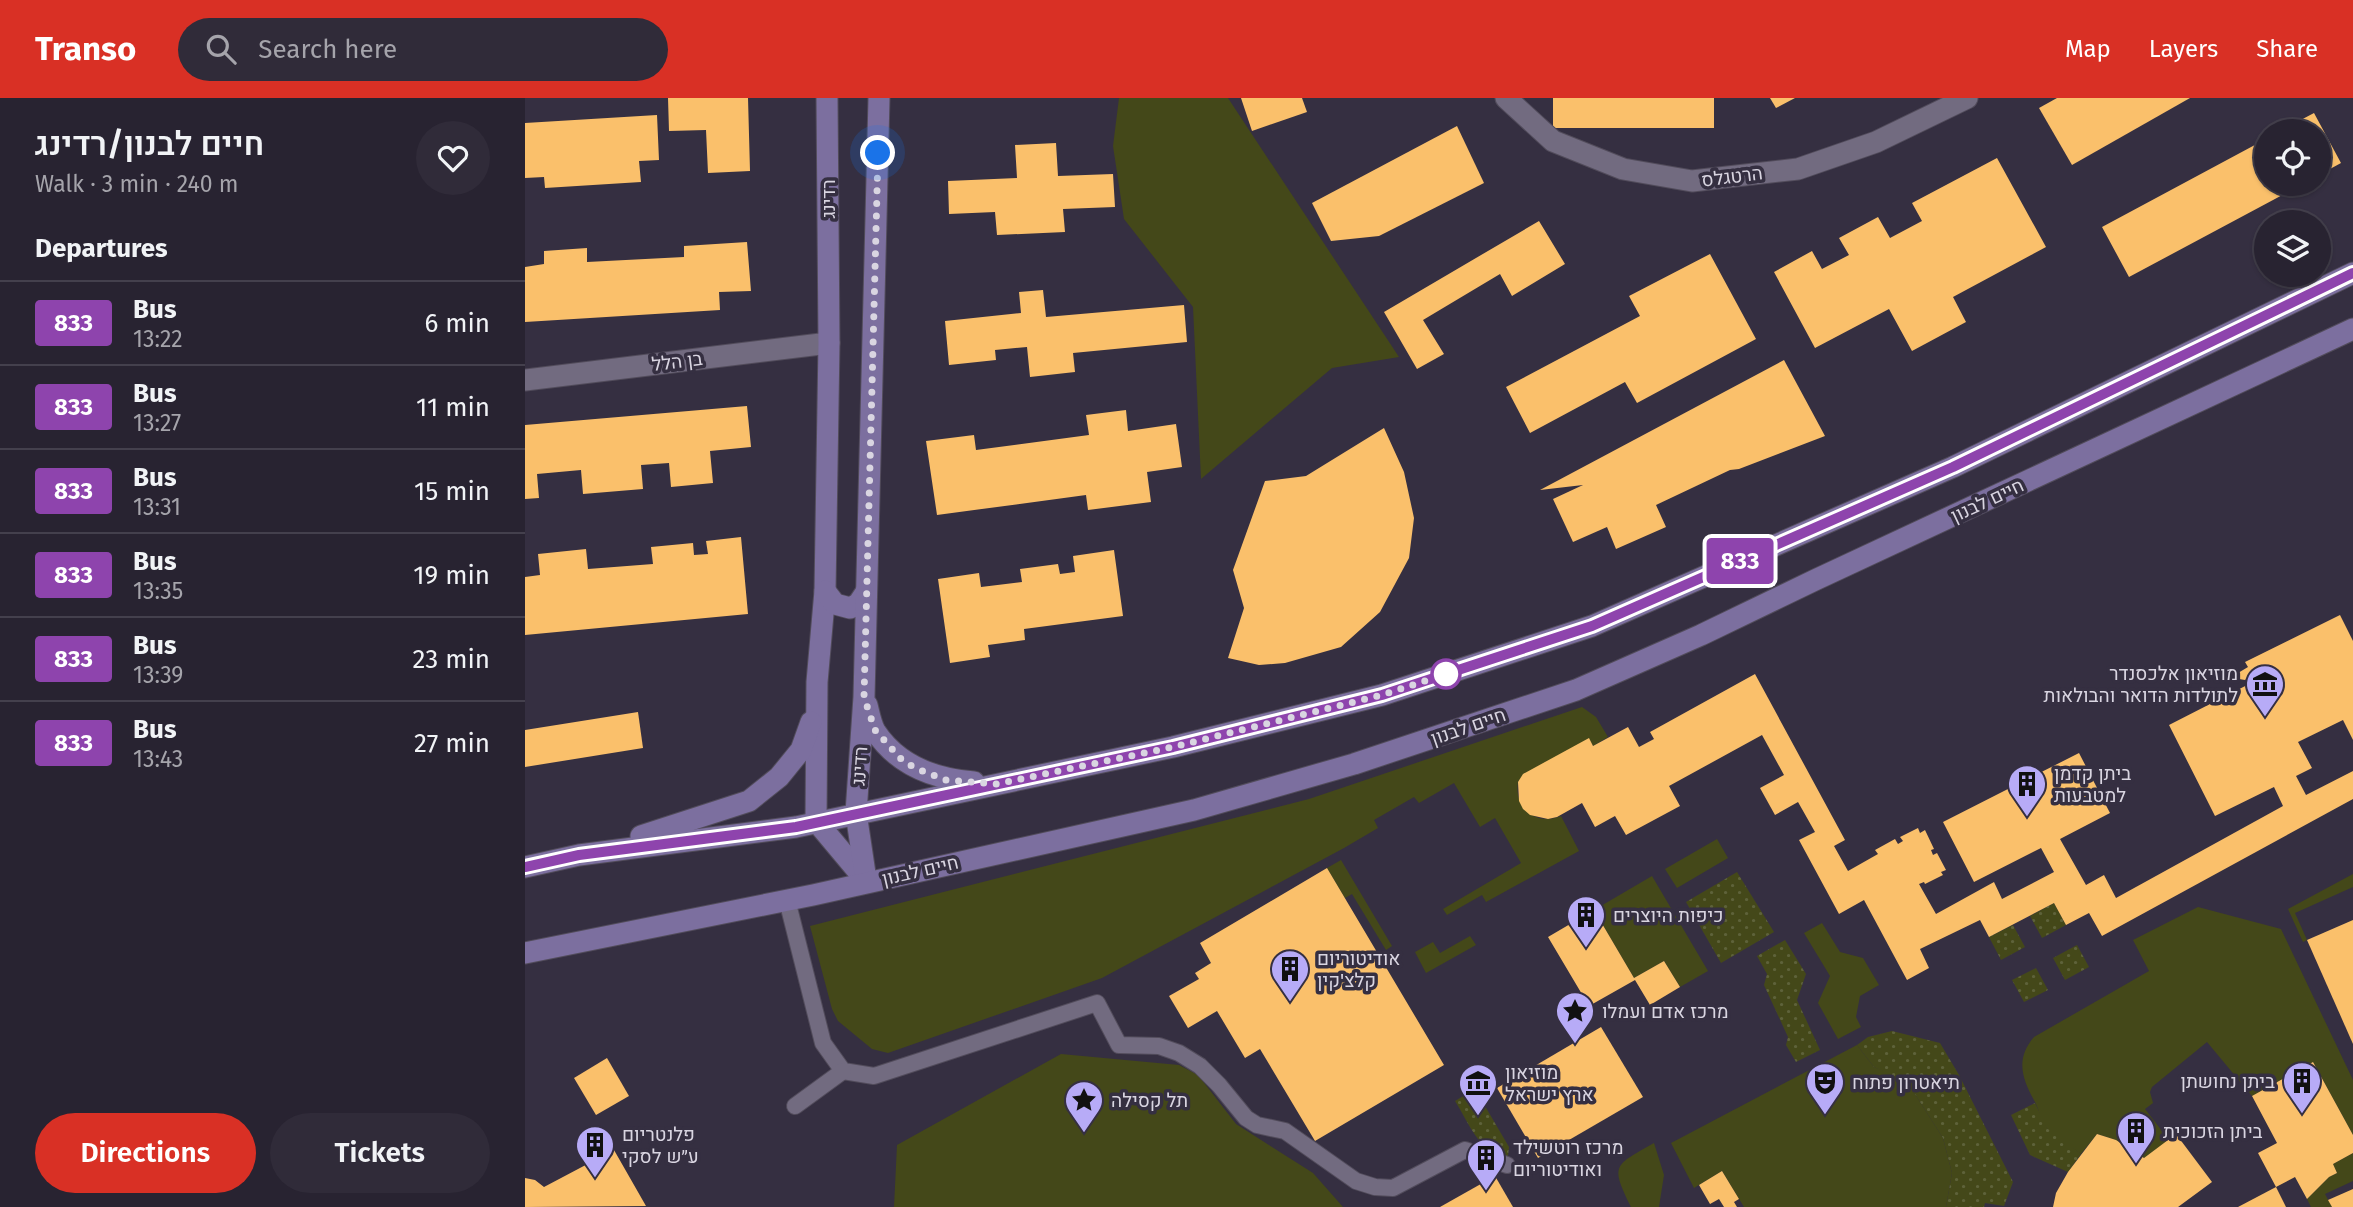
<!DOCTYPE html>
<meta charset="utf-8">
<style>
:root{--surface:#282331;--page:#302b39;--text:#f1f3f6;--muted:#a5a4ab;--line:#44404d;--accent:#d93025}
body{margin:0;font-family:"Fira Sans",Heebo,sans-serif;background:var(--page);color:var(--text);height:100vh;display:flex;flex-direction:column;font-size:26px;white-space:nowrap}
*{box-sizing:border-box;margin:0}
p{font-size:23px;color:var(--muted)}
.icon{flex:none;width:38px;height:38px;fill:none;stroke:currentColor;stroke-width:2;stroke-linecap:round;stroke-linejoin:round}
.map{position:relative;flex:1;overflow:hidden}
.sheet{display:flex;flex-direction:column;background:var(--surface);width:525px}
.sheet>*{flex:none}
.badge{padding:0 14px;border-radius:5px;font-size:24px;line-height:46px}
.fabs{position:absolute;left:1729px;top:21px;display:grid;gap:14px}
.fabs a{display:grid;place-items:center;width:77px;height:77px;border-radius:50%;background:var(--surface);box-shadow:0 2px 5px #0004,0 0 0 2px var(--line);font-size:35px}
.you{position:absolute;width:35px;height:35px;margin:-18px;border:5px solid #fff;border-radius:50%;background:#1a73e8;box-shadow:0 0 0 10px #1a73e833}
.map>.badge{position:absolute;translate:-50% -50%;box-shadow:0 0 0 4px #fff}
h2{padding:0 35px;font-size:26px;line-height:63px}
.round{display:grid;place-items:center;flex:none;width:74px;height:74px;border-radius:37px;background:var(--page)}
.overview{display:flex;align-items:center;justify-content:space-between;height:119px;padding:0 35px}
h1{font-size:33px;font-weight:600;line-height:52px}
.primary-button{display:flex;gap:14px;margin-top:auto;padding:14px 35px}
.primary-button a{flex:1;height:80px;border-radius:42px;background:var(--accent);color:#fff;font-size:28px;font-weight:600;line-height:80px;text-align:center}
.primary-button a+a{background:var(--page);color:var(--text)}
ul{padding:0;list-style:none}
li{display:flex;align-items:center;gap:21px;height:84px;padding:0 35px;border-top:2px solid var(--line)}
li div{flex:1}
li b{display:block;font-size:26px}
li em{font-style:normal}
li .badge{min-width:77px;font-weight:700;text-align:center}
header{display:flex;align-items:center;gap:42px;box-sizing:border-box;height:98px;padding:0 35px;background:var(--accent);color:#fff}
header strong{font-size:33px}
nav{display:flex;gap:38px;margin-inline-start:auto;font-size:24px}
.search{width:490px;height:63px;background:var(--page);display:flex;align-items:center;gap:18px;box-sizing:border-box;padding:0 24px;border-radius:38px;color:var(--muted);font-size:26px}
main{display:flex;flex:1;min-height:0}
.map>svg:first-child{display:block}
</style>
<header>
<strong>Transo</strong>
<div class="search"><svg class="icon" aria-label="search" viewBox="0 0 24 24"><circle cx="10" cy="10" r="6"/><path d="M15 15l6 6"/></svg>Search here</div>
<nav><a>Map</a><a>Layers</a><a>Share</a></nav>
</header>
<main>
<section class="sheet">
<div class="overview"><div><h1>חיים לבנון/רדינג</h1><p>Walk · 3 min · 240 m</p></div><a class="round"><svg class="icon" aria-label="heart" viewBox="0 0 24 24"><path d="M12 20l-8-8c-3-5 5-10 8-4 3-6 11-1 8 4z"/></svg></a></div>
<h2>Departures</h2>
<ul>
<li><span class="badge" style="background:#8e44ad;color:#fff">833</span><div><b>Bus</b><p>13:22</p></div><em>6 min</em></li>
<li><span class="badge" style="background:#8e44ad;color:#fff">833</span><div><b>Bus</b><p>13:27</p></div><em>11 min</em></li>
<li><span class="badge" style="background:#8e44ad;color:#fff">833</span><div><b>Bus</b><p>13:31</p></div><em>15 min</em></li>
<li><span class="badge" style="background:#8e44ad;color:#fff">833</span><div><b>Bus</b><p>13:35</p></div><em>19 min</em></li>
<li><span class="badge" style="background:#8e44ad;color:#fff">833</span><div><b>Bus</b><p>13:39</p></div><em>23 min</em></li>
<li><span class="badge" style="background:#8e44ad;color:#fff">833</span><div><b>Bus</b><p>13:43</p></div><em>27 min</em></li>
</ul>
<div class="primary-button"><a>Directions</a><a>Tickets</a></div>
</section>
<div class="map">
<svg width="1828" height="1109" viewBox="0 0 1828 1109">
<defs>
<pattern id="garden-dots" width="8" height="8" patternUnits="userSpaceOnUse" patternTransform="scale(1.75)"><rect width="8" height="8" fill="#444819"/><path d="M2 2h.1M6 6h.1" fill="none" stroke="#5e623a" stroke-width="1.8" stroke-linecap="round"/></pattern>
</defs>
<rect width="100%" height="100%" fill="#352f41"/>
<!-- grass -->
<g fill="#444819">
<path d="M594,0H703L874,259L807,270L676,381L668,209L599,121L588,48Z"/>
<path d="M1057,609L1071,619L1083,639L1068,648L1064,641L993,684C989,711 1011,728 1036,718L1054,753L961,804L957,797L922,817L918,811L996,765L970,720L955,729L929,685L894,705L889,699L849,722L853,730L819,750L577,880L363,955L347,951L313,923L307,911L285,828L784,701Z"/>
<path d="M1192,741L1203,760L1152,790L1140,771Z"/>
<path d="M816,762L867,848L861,852L827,796L820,800L802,770Z"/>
<path d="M1828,776V789L1770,815L1782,842L1778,844L1763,811Z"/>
<path d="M1127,778L1183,873L1155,889L1139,863L1109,880L1069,812Z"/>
<path d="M1673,809L1756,831L1828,982V1037L1788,964L1727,998L1682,944L1627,989L1625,994L1628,1005L1620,1011L1644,1042L1619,1060L1591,1042L1572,1036L1556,1056C1545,1048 1530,1041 1521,1029C1516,1022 1514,1012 1510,1004C1497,981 1490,961 1509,939L1624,873L1608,842Z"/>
<path d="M1297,825L1315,854L1338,860L1354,887L1335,898L1331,919L1336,929L1313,941L1293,905L1305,878L1279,835Z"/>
<path d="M945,838L951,847L901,875L890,854L908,844L915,855Z"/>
<path d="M1332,947L1349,969L1365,975L1390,996L1418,1040L1427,1075L1421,1109H1219L1197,1073L1169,1090L1146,1045Z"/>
<path d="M536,956L654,967L673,977L711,1026L788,1075L818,1109H369L372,1047Z"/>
<path d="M1129,1045L1139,1077L1134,1109H1106C1085,1066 1089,1068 1129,1045Z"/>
<path d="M1828,1055V1083L1800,1096L1807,1109H1786L1782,1101L1804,1079L1812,1075L1808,1066Z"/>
</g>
<!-- garden -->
<g fill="url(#garden-dots)">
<path d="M1212,774L1249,834L1196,865L1161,804Z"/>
<path d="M1529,805L1541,827L1517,840L1505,818Z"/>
<path d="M1488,827L1500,849L1476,862L1464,839Z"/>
<path d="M1260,842L1281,876L1272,902L1295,952L1271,964L1261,947L1263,939L1239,887L1242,876L1232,858Z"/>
<path d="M1552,847L1564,869L1540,882L1528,860Z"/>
<path d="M1511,870L1523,892L1499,904L1487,882Z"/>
<path d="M1367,933L1415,945L1434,977L1488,1084L1479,1108L1460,1105L1459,1109H1421L1427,1075L1418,1040L1390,996L1365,976L1349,969L1332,947L1343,939Z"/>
<path d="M950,991L984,1049L983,1058C954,1056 944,1025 930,1003Z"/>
<path d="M1510,1005L1522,1030L1556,1056L1543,1074L1505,1057L1486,1017Z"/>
</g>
<!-- building -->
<g fill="#fac06b">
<path d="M143,0H223L225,73L183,75L181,32L144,33Z"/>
<path d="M716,0H777L782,14L727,33Z"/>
<rect x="1028" y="0" width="161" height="30"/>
<path d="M1245,0H1270L1251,10Z"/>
<path d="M1532,0H1665L1547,67L1514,10Z"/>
<path d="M1789,15L1816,65L1794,77V33H1755Z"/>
<path d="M132,17L134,62L114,63L116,84L20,90L19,79L0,80V25Z"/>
<path d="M932,28L959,85L854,138L806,143L787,105Z"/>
<path d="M1741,41V86H1778L1604,179L1577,129Z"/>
<path d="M531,45L533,78L588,76L590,109L538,111L540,134L472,137L470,114L424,116L423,83L492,80L490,47Z"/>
<path d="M1472,60L1521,149L1428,199L1441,224L1387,253L1364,211L1290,250L1249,174L1287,153L1297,171L1324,157L1314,140L1353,119L1365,140L1397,123L1387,105Z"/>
<path d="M1014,123L1040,166L987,198L975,176L898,222L919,256L892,271L859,214Z"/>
<path d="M222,144L226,193L194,194L195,212L0,224V169L19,166V153L62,150V164L159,159V148Z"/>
<path d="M1185,156L1231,241L1112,305L1100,284L1005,335L981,289L1115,218L1104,198Z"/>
<path d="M518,192L521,219L659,207L662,244L548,255L550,274L505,279L502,249L470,252L471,262L424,267L420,223L496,215L494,194Z"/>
<path d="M1259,262L1300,338L1214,371L1205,372L1131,407L1141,429L1091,451L1082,429L1048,444L1028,401L1058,387L1015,392Z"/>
<path d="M222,308L226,349L185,353L188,385L146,389L144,365L116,367L118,391L58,396L56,372L12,376L14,400L0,401V327Z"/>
<path d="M601,312L603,333L651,326L657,369L622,374L626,404L563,412L561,397L412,417L401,343L449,337L451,352L564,337L561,317Z"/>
<path d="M859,330L879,374L889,420L884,460L855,514L816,549L760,565L734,567L703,560L719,510L708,472L740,383L781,378Z"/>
<path d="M216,439L223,516L0,537V479L15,477L13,456L61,451L63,471L128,466L126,449L168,445L169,457L183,456L181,443Z"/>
<path d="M589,452L598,518L499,531L500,542L463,547L465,559L425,565L413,481L454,475L456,489L497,484L495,471L533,466L535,476L550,474L548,458Z"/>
<path d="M1815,517L1828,543V642L1818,622L1773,644L1787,670L1771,678L1781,697L1828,673V701L1577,838L1564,815L1541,827L1529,805L1464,839L1455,822L1395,851L1404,870L1382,882L1339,802L1314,816L1274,742L1290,734L1273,704L1250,717L1235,690L1259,677L1237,637L1144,688L1155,708L1101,737L1090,718L1070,729L1057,705L1032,719L1023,721L1005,717L998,711L994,703L993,684L998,676L1064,640L1068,648L1103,629L1114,649L1129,641L1125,634L1230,576L1320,742L1309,748L1323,773L1353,756L1350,752L1370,741L1373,746L1378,743L1375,739L1393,730L1395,735L1400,732L1409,751L1406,752L1408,757L1412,755L1421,772L1416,774L1418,777L1400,786L1399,784L1394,786L1411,816L1469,784L1477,801L1529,774L1516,750L1449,784L1418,724L1554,655L1585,715L1535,741L1561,787L1579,777L1591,800L1758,708L1749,689L1690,718L1644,627L1730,583L1727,578L1720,582L1714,581L1713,575L1723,569L1720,564Z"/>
<path d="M113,614L118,650L0,669V632Z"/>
<path d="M802,770L919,967L790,1043L735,951L720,960L692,913L663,930L644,898L674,881L670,875L686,865L675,845Z"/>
<path d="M1069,812L1109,880L1139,863L1155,889L1125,907L1110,882L1064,908L1023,839Z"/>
<path d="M1828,822V946L1782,842Z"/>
<path d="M1076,929L1118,999L1013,1060L972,990Z"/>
<path d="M82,960L104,998L71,1017L49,980Z"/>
<path d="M1788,964L1828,1037V1055L1808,1066L1812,1075L1804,1079L1782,1101L1770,1079L1751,1089L1733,1055L1752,1045L1727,998Z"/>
<path d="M1572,1036L1591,1042L1619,1060L1651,1036L1687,1084L1653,1109H1528L1531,1095L1543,1074Z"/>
<path d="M89,1052L121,1108L0,1109V1080L10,1082L19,1089Z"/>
<path d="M1197,1073L1214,1101L1209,1104L1212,1109H1199L1194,1101L1185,1106L1174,1087Z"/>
<path d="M970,1078L988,1109H915Z"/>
<path d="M1751,1089L1761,1109H1713Z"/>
<path d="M1828,1091V1109H1807L1803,1102Z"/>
</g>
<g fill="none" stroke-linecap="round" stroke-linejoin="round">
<defs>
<g id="lane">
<path d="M262,802L298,945L318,973L349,978L572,905L594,947L634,948L654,955L675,968L694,987L721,1020L732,1027L760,1033L831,1083L850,1089L868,1090L940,1052L982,1067"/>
<path d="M270,1008L318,973"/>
</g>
<g id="street">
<path d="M981,0L1028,43L1098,71L1167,83L1273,71L1351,44L1442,0"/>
<path d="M0,282L304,245"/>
</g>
<g id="secondary">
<path d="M302,0L304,245L300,493L292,584L291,723L342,784"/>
<path d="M300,493L310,506L325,510L333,506L341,494"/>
<path d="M342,607C344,615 346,626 350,633C373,668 409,681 449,684"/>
<path d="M116,738L224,703L254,679L276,652L286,624"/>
<path d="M0,769L54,757L271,729L648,649L857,597L1067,528L1428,369L1828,175"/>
<path d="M341,782L331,715L339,599L354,0"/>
<path d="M0,855L288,797L669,712L829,666L1051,592L1176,537L1290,482L1828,231"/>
</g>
</defs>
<!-- lane casing -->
<use href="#lane" stroke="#524c5b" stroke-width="18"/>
<!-- street casing -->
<use href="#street" stroke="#524c5b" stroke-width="23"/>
<!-- secondary casing -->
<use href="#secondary" stroke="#524c5b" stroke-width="23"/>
<!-- lane -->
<use href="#lane" stroke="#726b80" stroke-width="16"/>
<!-- street -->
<use href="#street" stroke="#726b80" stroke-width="21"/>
<!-- secondary -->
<use href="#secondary" stroke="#7c6f9f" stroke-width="21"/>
</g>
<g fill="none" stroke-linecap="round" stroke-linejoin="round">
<defs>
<path id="line" d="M0,769L54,757L271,729L648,649L857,597L1067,528L1428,369L1828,175"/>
</defs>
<!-- line casing -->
<use href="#line" stroke="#fff" stroke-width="16"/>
<!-- line -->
<use href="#line" stroke="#8e44ad" stroke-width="10"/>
<!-- walk -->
<path stroke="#d9d5e1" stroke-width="7" stroke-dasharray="0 12.6" d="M353,55L339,599L350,632L377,662L390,670L421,682L472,686L648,649L857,597L921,576"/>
</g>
<!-- icons -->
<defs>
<symbol id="museum-pin" viewBox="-11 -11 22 30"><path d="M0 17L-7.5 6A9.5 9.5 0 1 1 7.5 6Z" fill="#b7abf7" stroke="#352f41"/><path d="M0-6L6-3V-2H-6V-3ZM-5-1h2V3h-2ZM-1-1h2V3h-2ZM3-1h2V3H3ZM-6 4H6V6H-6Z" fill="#111"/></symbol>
<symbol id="building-pin" viewBox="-11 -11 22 30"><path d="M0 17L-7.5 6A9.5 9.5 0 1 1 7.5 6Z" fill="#b7abf7" stroke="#352f41"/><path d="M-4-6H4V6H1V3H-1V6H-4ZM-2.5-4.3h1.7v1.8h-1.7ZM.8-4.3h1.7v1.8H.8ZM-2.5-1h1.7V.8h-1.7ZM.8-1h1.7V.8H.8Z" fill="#111"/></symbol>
<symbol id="sight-pin" viewBox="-11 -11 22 30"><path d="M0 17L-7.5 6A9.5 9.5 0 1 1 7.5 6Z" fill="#b7abf7" stroke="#352f41"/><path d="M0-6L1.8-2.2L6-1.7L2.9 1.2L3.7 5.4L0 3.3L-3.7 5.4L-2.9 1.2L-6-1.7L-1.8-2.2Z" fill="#111"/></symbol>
<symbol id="theatre-pin" viewBox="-11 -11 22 30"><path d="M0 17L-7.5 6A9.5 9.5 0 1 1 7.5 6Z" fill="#b7abf7" stroke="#352f41"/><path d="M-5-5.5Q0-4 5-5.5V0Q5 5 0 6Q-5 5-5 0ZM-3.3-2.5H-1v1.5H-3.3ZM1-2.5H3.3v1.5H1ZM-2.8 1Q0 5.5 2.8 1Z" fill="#111"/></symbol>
</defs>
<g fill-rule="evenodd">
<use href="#museum-pin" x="1718" y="564" width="44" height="60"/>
<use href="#building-pin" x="1480" y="664" width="44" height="60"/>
<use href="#building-pin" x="1039" y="795" width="44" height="60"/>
<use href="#building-pin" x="743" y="849" width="44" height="60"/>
<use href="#sight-pin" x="1028" y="891" width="44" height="60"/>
<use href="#building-pin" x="1755" y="961" width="44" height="60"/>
<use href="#theatre-pin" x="1278" y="962" width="44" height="60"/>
<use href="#museum-pin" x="931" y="963" width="44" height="60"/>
<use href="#sight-pin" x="537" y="980" width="44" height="60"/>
<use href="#building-pin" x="1589" y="1011" width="44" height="60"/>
<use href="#building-pin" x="48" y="1025" width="44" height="60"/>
<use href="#building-pin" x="939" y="1038" width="44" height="60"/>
</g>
<!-- markers -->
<circle fill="#fff" stroke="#8e44ad" stroke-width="3.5" cx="921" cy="576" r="14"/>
<g text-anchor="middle" stroke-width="7" stroke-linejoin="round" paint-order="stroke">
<!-- street labels -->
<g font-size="19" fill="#d9d5e1" stroke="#352f41">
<text transform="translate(1207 78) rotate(-7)" y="7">הרטגלס</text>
<text transform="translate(303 101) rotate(-90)" y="7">רדינג</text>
<text transform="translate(152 263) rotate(-7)" y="7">בן הלל</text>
<text transform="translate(1462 402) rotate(-25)" y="7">חיים לבנון</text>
<text transform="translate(943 628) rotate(-19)" y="7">חיים לבנון</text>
<text transform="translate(334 668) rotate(-86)" y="7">רדינג</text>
<text transform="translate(395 772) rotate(-13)" y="7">חיים לבנון</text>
</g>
<!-- poi labels -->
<g font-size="19" fill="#d9d5e1" stroke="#352f41" text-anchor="start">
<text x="1713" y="582" text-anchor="end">מוזיאון אלכסנדר<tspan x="1713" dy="22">לתולדות הדואר והבולאות</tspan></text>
<text x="1529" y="682">ביתן קדמן<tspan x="1529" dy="22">למטבעות</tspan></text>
<text x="1088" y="824">כיפות היוצרים</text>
<text x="792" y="867">אודיטוריום<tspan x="792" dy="22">קלצ'קין</tspan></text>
<text x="1077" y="920">מרכז אדם ועמלו</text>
<text x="980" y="981">מוזיאון<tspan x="980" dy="22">ארץ ישראל</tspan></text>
<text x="1750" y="990" text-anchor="end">ביתן נחושתן</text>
<text x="1327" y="991">תיאטרון פתוח</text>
<text x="586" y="1009">תל קסילה</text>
<text x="1638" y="1040">ביתן הזכוכית</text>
<text x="97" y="1043">פלנטריום<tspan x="97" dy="22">ע״ש לסקי</tspan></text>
<text x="988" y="1056">מרכז רוטשילד<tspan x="988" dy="22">ואודיטוריום</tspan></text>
</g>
</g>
</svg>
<div class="fabs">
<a><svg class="icon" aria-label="locate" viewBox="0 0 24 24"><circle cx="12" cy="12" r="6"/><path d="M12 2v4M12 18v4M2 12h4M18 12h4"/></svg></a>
<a><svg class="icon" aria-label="layers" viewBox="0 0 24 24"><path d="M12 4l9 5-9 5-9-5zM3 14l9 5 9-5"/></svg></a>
</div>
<div class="you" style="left:353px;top:55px"></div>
<b class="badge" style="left:1215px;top:463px;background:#8e44ad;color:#fff">833</b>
</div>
</main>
